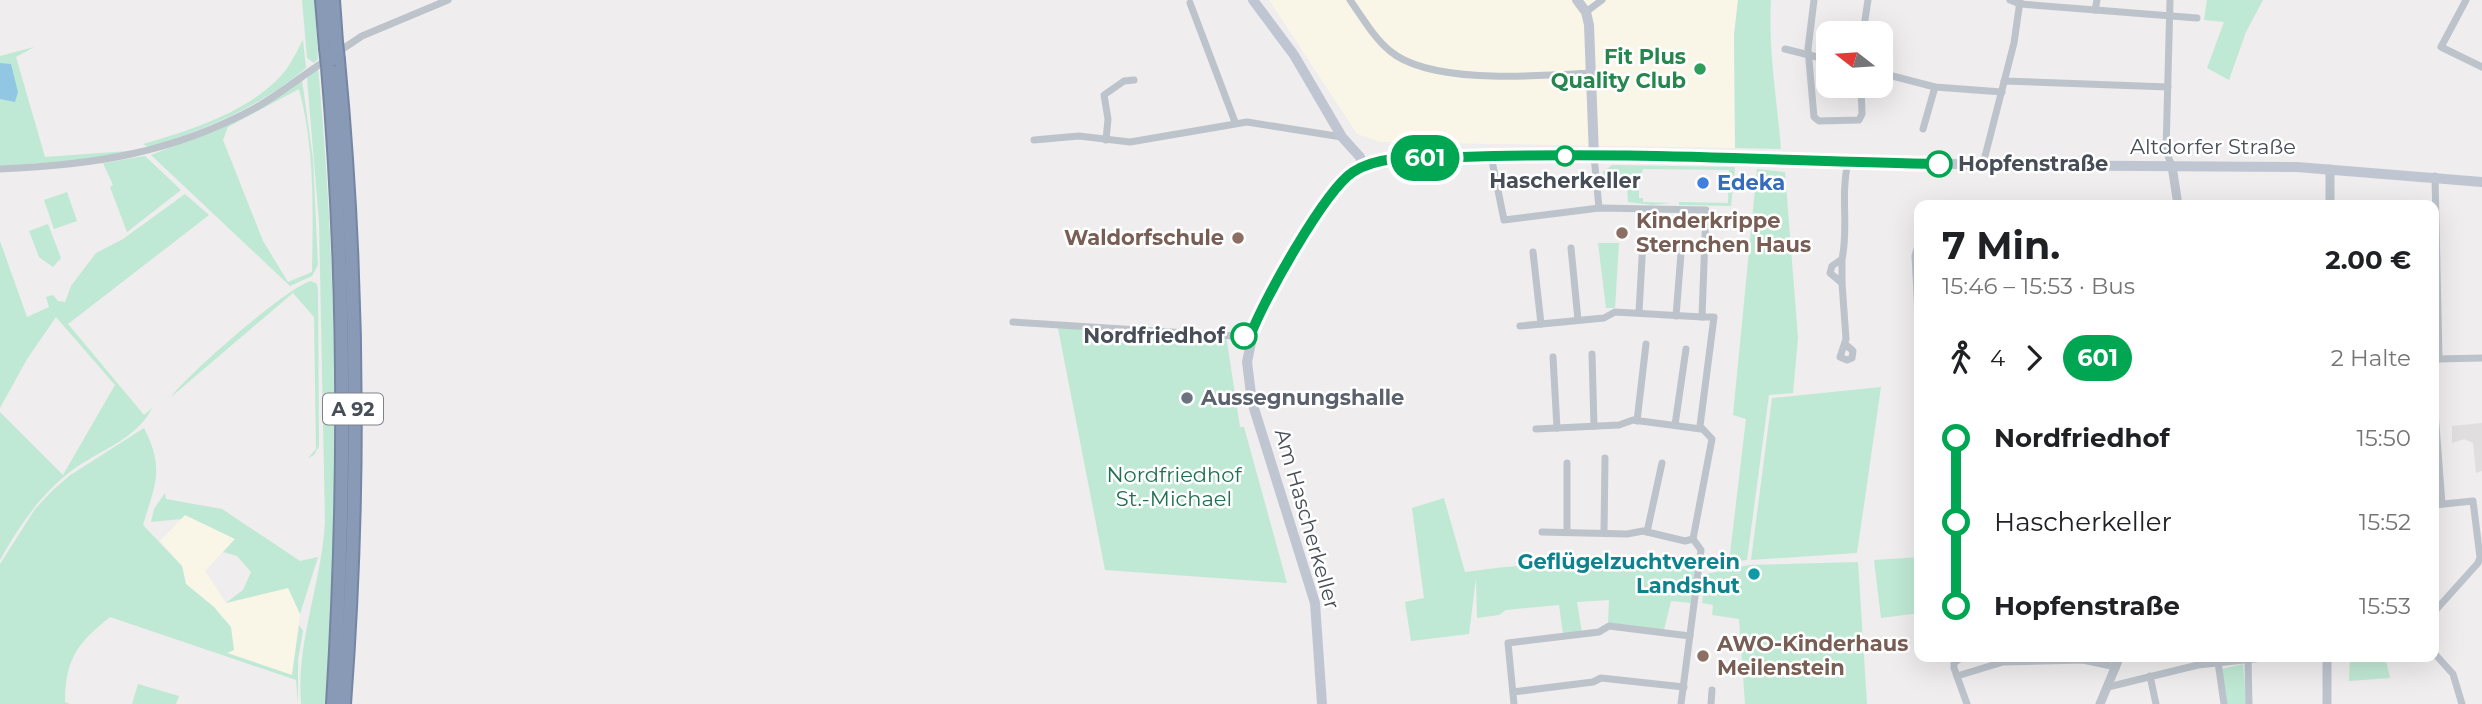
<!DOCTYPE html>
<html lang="de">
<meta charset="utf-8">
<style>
:root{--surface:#fff;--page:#f6f6f6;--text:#202124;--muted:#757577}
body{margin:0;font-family:Montserrat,sans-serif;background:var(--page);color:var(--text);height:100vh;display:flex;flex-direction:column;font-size:26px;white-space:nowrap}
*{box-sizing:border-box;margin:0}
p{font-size:23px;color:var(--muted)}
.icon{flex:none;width:38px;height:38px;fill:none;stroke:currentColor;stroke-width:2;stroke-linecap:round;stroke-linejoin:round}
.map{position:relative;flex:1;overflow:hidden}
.drawer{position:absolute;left:1914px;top:200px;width:525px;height:462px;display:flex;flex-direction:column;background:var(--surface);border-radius:14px;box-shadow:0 7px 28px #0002}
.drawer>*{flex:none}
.badge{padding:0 14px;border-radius:23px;font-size:24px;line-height:46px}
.needle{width:46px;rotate:287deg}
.tools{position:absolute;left:1816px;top:21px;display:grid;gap:14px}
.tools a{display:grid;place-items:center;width:77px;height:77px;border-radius:14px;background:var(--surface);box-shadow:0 7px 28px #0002;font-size:35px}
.map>.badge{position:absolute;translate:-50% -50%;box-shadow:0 0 0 4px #fff}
.legs{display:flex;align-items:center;gap:10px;height:77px;padding:0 28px;font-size:23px}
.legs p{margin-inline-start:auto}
.head{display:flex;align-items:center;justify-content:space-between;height:119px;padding:0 28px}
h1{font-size:38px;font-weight:700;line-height:52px}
ul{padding:0 28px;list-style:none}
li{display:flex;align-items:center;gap:24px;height:84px;font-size:26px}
li i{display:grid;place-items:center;width:10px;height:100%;margin:0 9px;background:currentColor}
li i::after{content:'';width:18px;height:18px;margin:-9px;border:5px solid;border-radius:50%;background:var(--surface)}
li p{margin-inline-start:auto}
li:first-child i{background:linear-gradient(#0000 50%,currentColor 0)}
li:last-child i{background:linear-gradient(currentColor 50%,#0000 0)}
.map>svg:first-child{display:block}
</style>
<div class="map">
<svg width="2482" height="704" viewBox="0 0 2482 704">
<rect width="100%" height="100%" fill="#efeded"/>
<!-- commercial -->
<g fill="#f9f6e7">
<path d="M1269,0H1738L1734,35L1735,148L1380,142L1357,134Z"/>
<path d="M185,515L235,539L205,571L226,603L289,588L300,614L292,675L226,652L214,607L186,584L182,566L160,541Z"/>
</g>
<!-- education -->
<path fill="#e0dede" d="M2482,423V471L2476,473L2473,443L2464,439L2452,443V426Z"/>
<!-- green -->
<g fill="#bfe9d4" fill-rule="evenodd">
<path d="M302,0H315L318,59L314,63L307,58Z"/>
<path d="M1738,0H1771C1768,50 1777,99 1781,149L1735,148L1734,35Z"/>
<path d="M2207,0H2263L2246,32L2229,80L2207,68L2224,22L2204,20Z"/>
<path d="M303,40L306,68C259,108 207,128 150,148L143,144C189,131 247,112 280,77C290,66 296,53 303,40Z"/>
<path d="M34,47L16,57L45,157L141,150L99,159L0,166V56Z"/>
<path d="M318,67C338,278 339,491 327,704H301C296,641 322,583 325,521L319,222L307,78Z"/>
<path d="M302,80L313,159L318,265L312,276L290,286L151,155L224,126ZM299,89C315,149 313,210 312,272L288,282L263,241L223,140L228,127Z"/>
<path d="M145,156L181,190L127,232L110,187L113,185L103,163Z"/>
<path d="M1612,165L1735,167L1731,206L1679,205V202L1728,203L1729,170L1643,169L1642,173L1639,174V198H1643V202L1671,203L1652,205L1628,202L1627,187L1606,186L1603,172Z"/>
<path d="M1757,169L1785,172L1798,338L1793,393L1769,395L1747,560L1729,562L1746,419L1733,415Z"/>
<path d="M67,192L77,221L54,229L44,200Z"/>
<path d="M185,194L209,215L68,324L144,415L152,408C136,440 99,450 71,471C41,494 18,527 0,560V412L63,475L115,385L56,317L27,359L0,408V241L27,317L49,307L46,297L53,295L58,301L65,302L71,286L96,253L123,239Z"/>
<path d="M48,224L61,258L53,267L39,257L29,231Z"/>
<path d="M1598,243H1619L1615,308H1606Z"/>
<path d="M311,281L317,284L318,291L319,446L314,455L308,458L316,449L314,317L293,293L171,397C188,374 286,288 311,281Z"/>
<path d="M1057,323L1226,335L1240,427H1244L1287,583L1105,570Z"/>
<path d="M1881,387L1857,553L1751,560L1772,398Z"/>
<path d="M144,428C165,469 155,484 143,525L182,566L186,584L214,607L231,627L234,650L227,653L292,675L299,625L303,631L298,659V704L296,680L110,617C77,643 65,660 65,702L70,704H0V564L35,509L53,490L69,476Z"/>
<path d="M165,493L166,499L222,509L300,561L318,557L300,614L288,588L226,603L243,590L251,572L237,556L223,552L235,539L185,515L181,519L151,522L154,509Z"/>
<path d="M1444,498L1465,572C1549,561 1610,557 1695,571L1691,603L1671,601L1664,630L1608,623L1609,600L1577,602L1582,633L1563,634L1559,605L1506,610L1499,615L1477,618L1476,578L1469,634L1411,641L1405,602L1424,598L1412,508Z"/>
<path d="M1920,557V613L1881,618L1874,560Z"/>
<path d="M1858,562L1867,704H1745L1739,619L1712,615L1713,605L1702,603L1706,574L1749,565Z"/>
<path d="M2350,656H2385L2390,678L2349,681Z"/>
<path d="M2243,664L2247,704H2227L2222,669Z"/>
<path d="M138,684L179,696L176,704H132Z"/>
</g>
<!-- water -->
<path fill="#91c7e2" d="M0,63L11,64L18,92L15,102L0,99Z"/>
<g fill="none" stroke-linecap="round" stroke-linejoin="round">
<defs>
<g id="motorway">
<path d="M322,0L326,48"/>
<path d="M333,0L336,42"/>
<path d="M338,60C358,273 360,491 344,704"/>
<path d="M328,67C346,279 346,493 333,704"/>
</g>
</defs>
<!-- motorway casing -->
<use href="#motorway" stroke="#7585a3" stroke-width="16"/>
<!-- minor -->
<g stroke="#bdc3cb" stroke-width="7">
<path d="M1350,0C1362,17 1374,38 1390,51C1430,85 1539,76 1591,73"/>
<path d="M1814,0L1808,49L1814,117L1819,121L1859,120L1862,114L1861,86"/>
<path d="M2010,0L2020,4L2197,18"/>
<path d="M2170,0L2166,151L2172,166"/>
<path d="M2466,0L2441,47L2482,67"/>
<path d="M1190,3L1235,122"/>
<path d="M2095,10L2097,0"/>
<path d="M1586,12L1602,0"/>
<path d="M1863,33L1868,0"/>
<path d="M1785,49L1829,60"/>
<path d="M338,52L362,36L448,0"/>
<path d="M1881,73L1935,87L2002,92"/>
<path d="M2004,81L2168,87"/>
<path d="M1923,129L1935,87"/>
<path d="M1034,140L1079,136L1130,142L1247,122L1342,137"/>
<path d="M1106,140L1108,119L1104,95L1124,81L1134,80"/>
<path d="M1491,156L1504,220L1599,208L1706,210L1702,317H1714L1700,426L1712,439L1693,539"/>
<path d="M1594,156L1599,208"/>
<path d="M1983,164L2014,43L2020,1"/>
<path d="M0,169C94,165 173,153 257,107C282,93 304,74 328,59"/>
<path d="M2435,176L2439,359"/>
<path d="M1919,242L1915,256L1920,355"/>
<path d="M1571,248L1578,320"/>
<path d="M1533,252L1541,324"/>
<path d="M1842,259V283L1830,273L1832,266L1842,259C1849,228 1840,196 1848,162"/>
<path d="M1842,283L1846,339L1840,357L1847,360L1852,358L1853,351L1845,344"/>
<path d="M1639,312L1643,241"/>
<path d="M1676,316L1682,241"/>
<path d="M1013,322L1250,337"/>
<path d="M1520,326L1604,318L1615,312L1702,317"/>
<path d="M1592,354L1594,426"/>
<path d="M1553,357L1557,428"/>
<path d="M2437,359L2482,358"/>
<path d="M2434,399L2442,504"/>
<path d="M1637,421L1646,344"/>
<path d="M1675,425L1686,349"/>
<path d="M1536,429L1619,425L1633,420L1701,429"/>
<path d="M2434,505L2473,501L2480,557L2478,563L2434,612"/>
<path d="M1542,532L1627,534L1643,531L1685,541L1693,539"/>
<path d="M1567,532V463"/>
<path d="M1647,532L1662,463"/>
<path d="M1604,533L1605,458"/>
<path d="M2434,653L2453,674L2462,704"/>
<path d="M1964,656L1954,663V668L1967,704"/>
<path d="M2248,658L2249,704"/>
<path d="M2218,662L2224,704"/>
<path d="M1957,676L2003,662L2083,660L2116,667"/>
<path d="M2150,676L2156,704"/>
<path d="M2108,687L2198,665L2281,656"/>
<path d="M1513,692L1593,682L1601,678L1684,687"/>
<path d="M1514,704L1508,643L1599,632L1609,626L1690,636"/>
<path d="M1681,704L1701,550L1693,539"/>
<path d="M1711,704L1712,690"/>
</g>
<!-- tertiary -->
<g stroke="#bdc3cb" stroke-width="9">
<path d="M2172,166L2178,205"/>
<path d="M2330,169V205"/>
<path d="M2327,656V704"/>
<path d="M2100,704L2120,656"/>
</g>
<!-- secondary -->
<g stroke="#bfc6d2" stroke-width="10">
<path d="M1253,0L1294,55L1342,137L1360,157L1363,167"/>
<path d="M1577,0L1586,12L1589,25L1594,156"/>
<path d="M1322,704L1315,603L1252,402L1247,362L1255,323L1270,292L1323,207L1345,179L1363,167L1408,159L1594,156L1999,165L2297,167L2482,182"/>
</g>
<!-- motorway -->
<use href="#motorway" stroke="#899ab7" stroke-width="12"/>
<defs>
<g id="motorway-bridge">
<path d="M336,42L338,60"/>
<path d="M326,48L328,67"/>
</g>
</defs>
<!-- motorway-bridge casing -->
<use href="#motorway-bridge" stroke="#7585a3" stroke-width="16" stroke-linecap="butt"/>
<!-- motorway-bridge -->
<use href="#motorway-bridge" stroke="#899ab7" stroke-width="12"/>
</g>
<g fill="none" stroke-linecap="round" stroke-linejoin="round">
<defs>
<path id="line-1" d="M1244,336L1250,337C1261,304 1325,190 1353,172C1382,153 1429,158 1462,157C1621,151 1781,161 1939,164"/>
</defs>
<!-- line-1 casing -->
<use href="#line-1" stroke="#fff" stroke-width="16"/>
<!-- line-1 -->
<use href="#line-1" stroke="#00a651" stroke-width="10"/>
</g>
<!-- markers -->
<circle fill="#2e9e5b" stroke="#fff" stroke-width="2.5" cx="1700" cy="69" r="7"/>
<g fill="#fff" stroke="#00a651" stroke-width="3.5">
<circle cx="1565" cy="156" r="9"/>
<circle cx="1939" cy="164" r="12"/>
<circle cx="1244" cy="336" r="12"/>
</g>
<circle fill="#3f7fe0" stroke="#fff" stroke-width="2.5" cx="1703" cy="183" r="7"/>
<g fill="#8d6e63" stroke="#fff" stroke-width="2.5">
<circle cx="1622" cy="233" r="7"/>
<circle cx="1238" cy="238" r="7"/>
<circle cx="1703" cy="656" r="7"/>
</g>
<circle fill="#6b7280" stroke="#fff" stroke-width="2.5" cx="1187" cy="398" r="7"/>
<circle fill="#0f9aa8" stroke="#fff" stroke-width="2.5" cx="1754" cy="574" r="7"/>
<g text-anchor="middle" stroke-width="5" stroke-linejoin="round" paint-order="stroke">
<!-- shield labels -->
<rect fill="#fff" stroke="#7e838a" stroke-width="2" x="323" y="393.5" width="60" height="31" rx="5"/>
<g font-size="19" font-weight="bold" fill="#474e58">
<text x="353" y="416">A 92</text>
</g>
<!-- leisure labels -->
<g font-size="21" font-weight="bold" fill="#27864d" stroke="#fff" text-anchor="end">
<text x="1686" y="64">Fit Plus<tspan x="1686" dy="24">Quality Club</tspan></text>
</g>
<!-- street labels -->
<g font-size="21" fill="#474e58" stroke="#fff">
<text x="2213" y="154">Altdorfer Straße</text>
<text transform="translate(1307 519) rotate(74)" y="7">Am Hascherkeller</text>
</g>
<!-- stop labels -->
<g font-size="21" font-weight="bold" fill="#474e58" stroke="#fff" text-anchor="start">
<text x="1958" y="171">Hopfenstraße</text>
<text x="1565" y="188" text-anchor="middle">Hascherkeller</text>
<text x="1225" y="343" text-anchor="end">Nordfriedhof</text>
</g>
<!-- shop labels -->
<g font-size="21" font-weight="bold" fill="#366cbe" stroke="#fff" text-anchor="start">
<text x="1717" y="190">Edeka</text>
</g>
<!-- education labels -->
<g font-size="21" font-weight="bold" fill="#785e54" stroke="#fff" text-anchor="start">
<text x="1636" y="228">Kinderkrippe<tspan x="1636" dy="24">Sternchen Haus</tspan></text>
<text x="1224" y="245" text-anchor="end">Waldorfschule</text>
<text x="1717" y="651">AWO-Kinderhaus<tspan x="1717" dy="24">Meilenstein</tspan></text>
</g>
<!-- worship labels -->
<g font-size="21" font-weight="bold" fill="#5b616d" stroke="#fff" text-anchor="start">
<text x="1201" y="405">Aussegnungshalle</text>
</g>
<!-- park labels -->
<g font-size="21" fill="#207152" stroke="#fff">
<text x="1174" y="482">Nordfriedhof<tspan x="1174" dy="24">St.-Michael</tspan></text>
</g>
<!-- culture labels -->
<g font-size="21" font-weight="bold" fill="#0d838f" stroke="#fff" text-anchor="end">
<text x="1740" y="569">Geflügelzuchtverein<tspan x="1740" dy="24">Landshut</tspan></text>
</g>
</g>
</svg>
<div class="tools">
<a><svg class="needle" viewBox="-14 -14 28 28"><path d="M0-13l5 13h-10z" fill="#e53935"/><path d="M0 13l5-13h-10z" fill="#757577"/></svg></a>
</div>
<b class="badge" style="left:1425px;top:158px;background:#00a651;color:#fff">601</b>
<section class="drawer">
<div class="head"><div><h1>7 Min.</h1><p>15:46 – 15:53 · Bus</p></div><b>2.00 €</b></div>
<div class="legs"><svg class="icon" aria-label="walk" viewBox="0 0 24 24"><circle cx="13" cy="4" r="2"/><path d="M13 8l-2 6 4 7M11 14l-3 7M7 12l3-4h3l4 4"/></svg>4<svg class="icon" aria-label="forward" viewBox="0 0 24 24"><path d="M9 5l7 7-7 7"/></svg><b class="badge" style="background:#00a651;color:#fff">601</b><p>2 Halte</p></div>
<ul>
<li><i style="color:#00a651"></i><b>Nordfriedhof</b><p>15:50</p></li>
<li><i style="color:#00a651"></i><span>Hascherkeller</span><p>15:52</p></li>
<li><i style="color:#00a651"></i><b>Hopfenstraße</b><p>15:53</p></li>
</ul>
</section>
</div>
